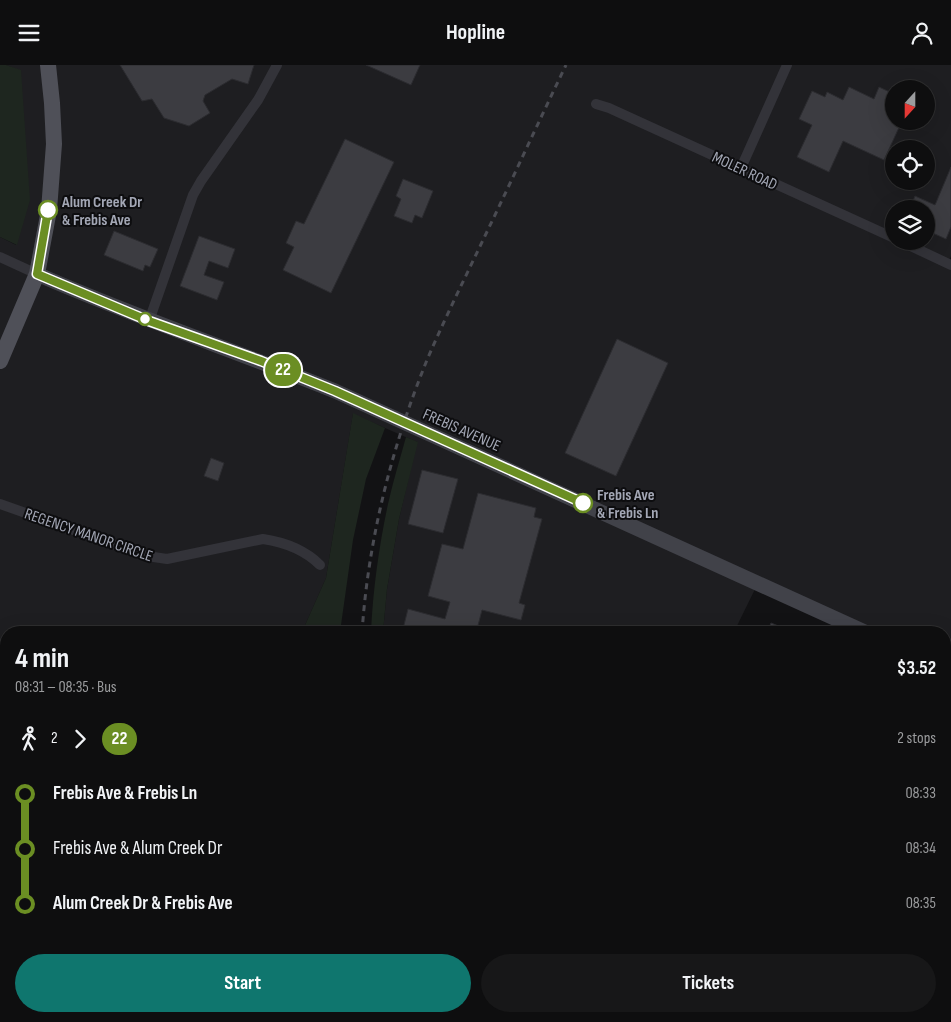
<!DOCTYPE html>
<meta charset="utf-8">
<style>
:root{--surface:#0e0e0f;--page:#171718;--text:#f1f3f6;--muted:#9b9c9e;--line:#2e2e2f;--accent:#0f766e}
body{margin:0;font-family:"Sofia Sans Condensed",sans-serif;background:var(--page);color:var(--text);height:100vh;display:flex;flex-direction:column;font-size:19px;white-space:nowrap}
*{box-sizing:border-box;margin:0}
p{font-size:16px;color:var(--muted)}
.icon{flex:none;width:28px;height:28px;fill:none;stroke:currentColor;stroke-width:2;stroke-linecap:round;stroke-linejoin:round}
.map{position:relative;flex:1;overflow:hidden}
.details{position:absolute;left:0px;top:561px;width:951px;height:396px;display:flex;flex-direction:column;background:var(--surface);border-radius:20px 20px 0 0;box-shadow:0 5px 20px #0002,0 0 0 1px var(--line)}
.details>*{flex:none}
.badge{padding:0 10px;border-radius:16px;font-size:18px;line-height:32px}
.needle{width:32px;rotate:201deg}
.controls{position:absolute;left:885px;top:15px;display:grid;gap:10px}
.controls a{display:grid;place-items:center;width:50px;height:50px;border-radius:50%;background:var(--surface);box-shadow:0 5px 20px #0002,0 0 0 1px var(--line);font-size:25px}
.map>.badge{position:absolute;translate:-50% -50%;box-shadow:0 0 0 2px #fff}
.legs{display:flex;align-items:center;gap:8px;height:55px;padding:0 15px;font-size:16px}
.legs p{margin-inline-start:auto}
.overview{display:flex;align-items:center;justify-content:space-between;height:85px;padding:0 15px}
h1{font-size:28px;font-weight:700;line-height:38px}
.button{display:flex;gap:10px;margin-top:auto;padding:10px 15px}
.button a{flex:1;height:58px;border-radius:30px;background:var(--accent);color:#fff;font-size:20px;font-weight:700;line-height:58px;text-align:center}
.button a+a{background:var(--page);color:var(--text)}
ul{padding:0 15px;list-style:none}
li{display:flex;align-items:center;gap:18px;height:55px;font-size:19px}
li i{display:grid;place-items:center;width:8px;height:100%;margin:0 6px;background:currentColor}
li i::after{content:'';width:12px;height:12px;margin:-6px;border:4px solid;border-radius:50%;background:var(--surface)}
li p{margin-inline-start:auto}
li:first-child i{background:linear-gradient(#0000 50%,currentColor 0)}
li:last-child i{background:linear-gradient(currentColor 50%,#0000 0)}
header{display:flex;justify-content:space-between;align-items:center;height:65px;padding:0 15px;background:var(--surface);font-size:22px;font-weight:700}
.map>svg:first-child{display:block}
</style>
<header><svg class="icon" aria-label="menu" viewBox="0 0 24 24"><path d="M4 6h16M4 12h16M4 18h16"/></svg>Hopline<svg class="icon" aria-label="person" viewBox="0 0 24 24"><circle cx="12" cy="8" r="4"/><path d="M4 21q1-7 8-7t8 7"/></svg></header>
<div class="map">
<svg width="951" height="957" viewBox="0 0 951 957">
<rect width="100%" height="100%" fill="#121214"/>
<!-- built -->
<path fill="#1e1e21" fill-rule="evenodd" d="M6,0H951V191L947,200L951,202V605L945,603V568L868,567L758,518L734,567H383L387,524L399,454L417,377L353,349L326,513L302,567L6,568V951H354V957H0V172L16,180L21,6ZM894,24H926V56H894ZM894,84H926V116H894ZM894,144H926V176H894Z"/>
<!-- green -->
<g fill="#1e261f">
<path d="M0,0H6L21,5L30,135L17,180L0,172Z"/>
<path d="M353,348L385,363L366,414L353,475L340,567H302L326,513Z"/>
<path d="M406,372L418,377L399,454L387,524L383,567H371C373,524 379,481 388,439C393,416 400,394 406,372Z"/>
<path d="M402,951H678L691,957H403Z"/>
</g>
<!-- building -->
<g fill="#3c3c41" stroke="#2c2c30">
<path d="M120,0H254L248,19L232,14L205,30L203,36L210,48L189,61L164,53L152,34L142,36Z"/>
<path d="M366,0H420L411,20Z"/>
<path d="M849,22L874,34L879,22L894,29V56H902L884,95L843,76L829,107L797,92L812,60L799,54L812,26L825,32L827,27L843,35Z"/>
<path d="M345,74L394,97L331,228L283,205L294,182L286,178L296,156L304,159Z"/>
<path d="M951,102V162L946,174L926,165V144H910L915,131L935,140Z"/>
<path d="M403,114L433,126L422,153L415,150L412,158L394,151L401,134L396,131Z"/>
<path d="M114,166L158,184L150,202L145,200L143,206L104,190Z"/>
<path d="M199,171L235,184L228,203L209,196L204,210L224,217L217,235L180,221Z"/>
<path d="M617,274L668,298L616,411L565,388Z"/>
<path d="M211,393L224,398L218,416L204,411Z"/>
<path d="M422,405L458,414L443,468L408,459Z"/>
<path d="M478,428L536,443L534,452L542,454L519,538L525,540L521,555L482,545L476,568H402L408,544L445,554L450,537L428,531L442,479L463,484Z"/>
<path d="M771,558L793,567V568H767Z"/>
</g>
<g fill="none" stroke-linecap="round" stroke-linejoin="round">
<!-- street -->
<g stroke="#333339" stroke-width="10">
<path d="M596,39L609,43L894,173"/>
<path d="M741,103L787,0"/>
<path d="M900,176L951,200"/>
<path d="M0,192L37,209"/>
<path d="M149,256L193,130L201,116L258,35L277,0"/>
<path d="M0,439L147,491L167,494L263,474C283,477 305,485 320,500"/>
<path d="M945,712L951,699"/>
<path d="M945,765L951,768"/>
<path d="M945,912L951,915"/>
<path d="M825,951L826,957"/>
</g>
<!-- secondary -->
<g stroke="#414249" stroke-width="15">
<path d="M37,209C135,252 236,286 335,326L867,568"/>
<path d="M945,603L951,606"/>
</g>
<!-- primary -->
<path stroke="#4f5058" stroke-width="16" d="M0,296L37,209L49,145L54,79L52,38L48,0"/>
<!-- rail -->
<g stroke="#4a4b52" stroke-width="3" stroke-dasharray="6 5" stroke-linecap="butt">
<path d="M362,568C368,475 392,381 427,295C444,255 464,215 483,175C511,117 538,58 566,0"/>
<path d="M388,951L389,957"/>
</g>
</g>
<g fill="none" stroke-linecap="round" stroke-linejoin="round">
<defs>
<path id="line-1" d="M48,145L37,209L149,256L261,296L335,326L583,438"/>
</defs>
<!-- line-1 casing -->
<use href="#line-1" stroke="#fff" stroke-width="11"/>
<!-- line-1 -->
<use href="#line-1" stroke="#6b8e23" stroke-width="8"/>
</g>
<!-- markers -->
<g fill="#fff" stroke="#6b8e23" stroke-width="2.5">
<circle cx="48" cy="145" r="9"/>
<circle cx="145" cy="254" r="6"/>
<circle cx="583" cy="438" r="9"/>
</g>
<g text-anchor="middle" stroke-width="4" stroke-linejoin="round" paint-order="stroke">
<!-- street labels -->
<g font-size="16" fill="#a3a7b5" stroke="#0d0d0f">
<text transform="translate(745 105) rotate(25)" y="6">MOLER ROAD</text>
<text transform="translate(462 364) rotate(24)" y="6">FREBIS AVENUE</text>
<text transform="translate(89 469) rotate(19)" y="6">REGENCY MANOR CIRCLE</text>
</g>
<!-- stop labels -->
<g font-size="16" font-weight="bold" fill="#a3a7b5" stroke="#0d0d0f" text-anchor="start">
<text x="62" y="142">Alum Creek Dr<tspan x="62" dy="18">&amp; Frebis Ave</tspan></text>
<text x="597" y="435">Frebis Ave<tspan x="597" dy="18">&amp; Frebis Ln</tspan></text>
</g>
</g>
</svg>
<div class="controls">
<a><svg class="needle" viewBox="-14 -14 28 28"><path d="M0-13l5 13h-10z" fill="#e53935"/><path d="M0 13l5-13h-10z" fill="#9b9c9e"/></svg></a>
<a><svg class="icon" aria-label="locate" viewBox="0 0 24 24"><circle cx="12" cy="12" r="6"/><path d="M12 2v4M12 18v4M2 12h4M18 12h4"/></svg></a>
<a><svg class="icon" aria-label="layers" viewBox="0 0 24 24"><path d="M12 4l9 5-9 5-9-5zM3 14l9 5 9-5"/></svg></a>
</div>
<b class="badge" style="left:283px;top:305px;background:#6b8e23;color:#fff">22</b>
<section class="details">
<div class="overview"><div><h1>4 min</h1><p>08:31 – 08:35 · Bus</p></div><b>$3.52</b></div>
<div class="legs"><svg class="icon" aria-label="walk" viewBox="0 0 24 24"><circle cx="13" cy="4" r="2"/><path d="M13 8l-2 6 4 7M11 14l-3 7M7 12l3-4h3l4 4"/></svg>2<svg class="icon" aria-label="forward" viewBox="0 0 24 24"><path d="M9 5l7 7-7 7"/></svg><b class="badge" style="background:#6b8e23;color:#fff">22</b><p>2 stops</p></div>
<ul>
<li><i style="color:#6b8e23"></i><b>Frebis Ave &amp; Frebis Ln</b><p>08:33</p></li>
<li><i style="color:#6b8e23"></i><span>Frebis Ave &amp; Alum Creek Dr</span><p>08:34</p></li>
<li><i style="color:#6b8e23"></i><b>Alum Creek Dr &amp; Frebis Ave</b><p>08:35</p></li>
</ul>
<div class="button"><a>Start</a><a>Tickets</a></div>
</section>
</div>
